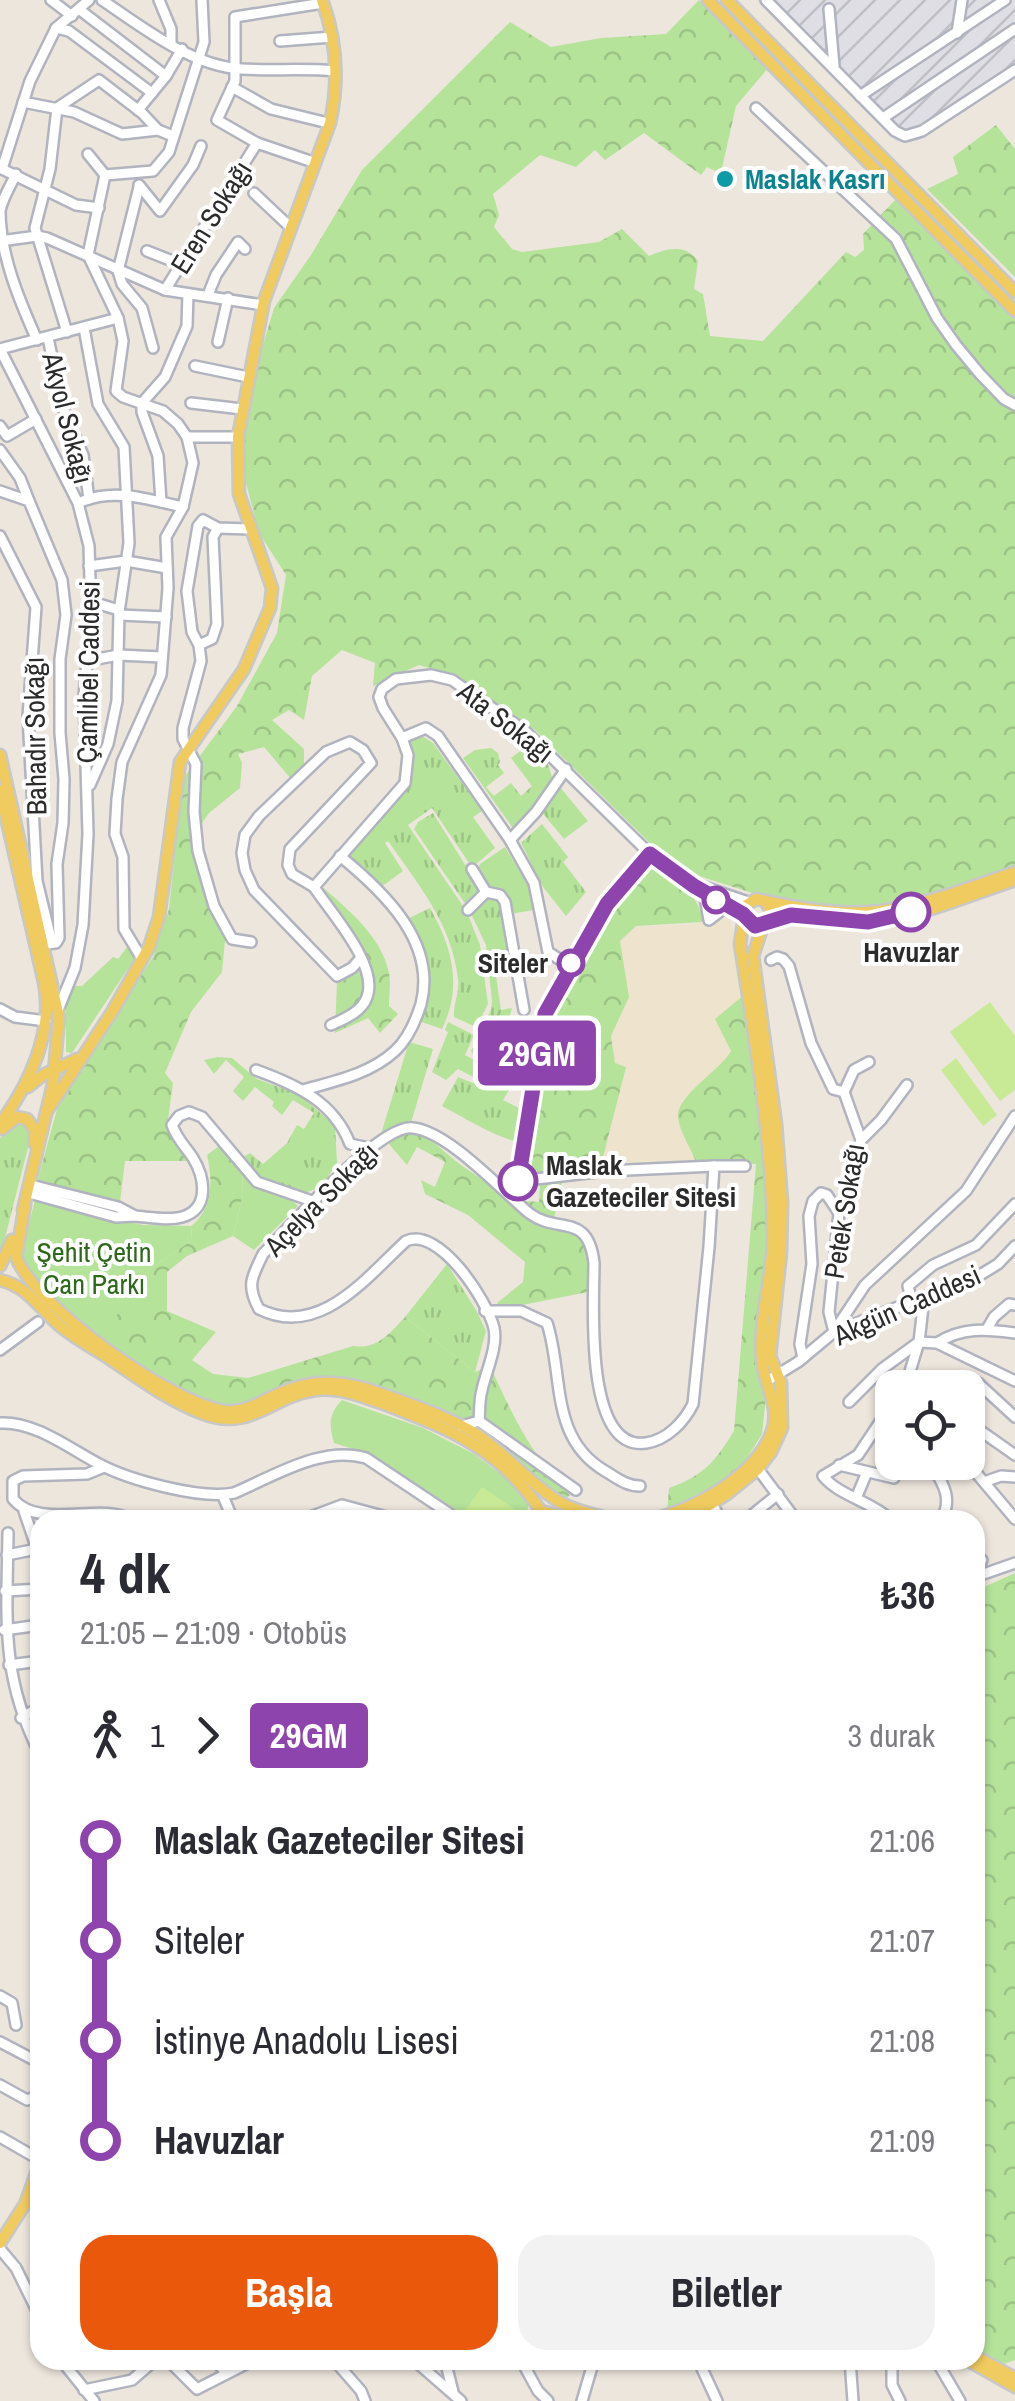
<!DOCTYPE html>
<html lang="tr">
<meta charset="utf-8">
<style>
:root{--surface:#fff;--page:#f2f2f3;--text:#2b2b33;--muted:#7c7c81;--accent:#ea580c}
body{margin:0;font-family:"Archivo Narrow",sans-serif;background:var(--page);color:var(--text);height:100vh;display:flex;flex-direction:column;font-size:38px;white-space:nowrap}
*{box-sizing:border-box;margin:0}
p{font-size:32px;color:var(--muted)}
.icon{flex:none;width:55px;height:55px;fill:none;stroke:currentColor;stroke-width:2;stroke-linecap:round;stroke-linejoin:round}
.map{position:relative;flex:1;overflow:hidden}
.sheet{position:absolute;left:30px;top:1510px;width:955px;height:860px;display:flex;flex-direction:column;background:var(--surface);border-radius:30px;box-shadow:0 2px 8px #0004}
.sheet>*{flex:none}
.badge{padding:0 20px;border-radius:8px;font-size:35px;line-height:65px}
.tools{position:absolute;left:875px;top:1370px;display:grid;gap:20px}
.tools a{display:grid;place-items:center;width:110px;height:110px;border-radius:20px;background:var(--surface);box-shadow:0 2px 8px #0004;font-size:50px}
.map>.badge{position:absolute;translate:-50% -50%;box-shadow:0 0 0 5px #fff}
.legs{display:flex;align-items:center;gap:15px;height:110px;padding:0 50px;font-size:32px}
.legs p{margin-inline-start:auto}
.headline{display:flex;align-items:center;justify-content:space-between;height:170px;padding:0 50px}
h1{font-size:55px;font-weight:800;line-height:75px}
.primary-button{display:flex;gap:20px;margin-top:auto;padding:20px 50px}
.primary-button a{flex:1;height:115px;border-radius:30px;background:var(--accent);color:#fff;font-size:40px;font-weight:800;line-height:115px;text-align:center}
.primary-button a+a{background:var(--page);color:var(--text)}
ul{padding:0 50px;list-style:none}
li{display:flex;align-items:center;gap:35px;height:100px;font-size:38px}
li i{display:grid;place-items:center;width:15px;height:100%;margin:0 12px;background:currentColor}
li i::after{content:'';width:25px;height:25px;margin:-12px;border:8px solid;border-radius:50%;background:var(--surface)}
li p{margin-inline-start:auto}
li:first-child i{background:linear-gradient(#0000 50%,currentColor 0)}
li:last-child i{background:linear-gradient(currentColor 50%,#0000 0)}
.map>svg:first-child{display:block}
</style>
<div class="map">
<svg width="1015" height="2401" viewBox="0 0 1015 2401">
<defs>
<pattern id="industrial-furrows" width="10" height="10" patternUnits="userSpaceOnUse" patternTransform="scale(2.5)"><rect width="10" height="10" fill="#e0dee5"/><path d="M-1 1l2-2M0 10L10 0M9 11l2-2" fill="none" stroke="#c0bfc5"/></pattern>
<pattern id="grass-tufts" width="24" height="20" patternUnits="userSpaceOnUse" patternTransform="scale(2.5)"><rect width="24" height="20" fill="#b5e39a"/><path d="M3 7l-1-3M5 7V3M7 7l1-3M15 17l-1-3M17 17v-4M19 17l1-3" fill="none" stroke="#9cc385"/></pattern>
<pattern id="forest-crowns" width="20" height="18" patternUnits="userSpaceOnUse" patternTransform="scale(2.5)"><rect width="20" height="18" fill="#b5e39a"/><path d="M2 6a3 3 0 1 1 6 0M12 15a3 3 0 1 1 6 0" fill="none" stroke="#9cc385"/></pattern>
</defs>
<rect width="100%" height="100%" fill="#ede6dd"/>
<!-- industrial -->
<path fill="url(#industrial-furrows)" d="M757,0H1015V79L918,141L897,142L829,69Z"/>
<!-- education -->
<path fill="#eee3cd" d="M729,919L738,945L744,995L731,1051L724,1064L683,1100L678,1118L696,1162L600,1169L626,1067L615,1064L611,1036L629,997L620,941L636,926L685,925Z"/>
<!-- grass -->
<g fill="url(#grass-tufts)">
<path d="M424,737L433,743L482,811L473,817L495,848L476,864L469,863L432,808L408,825L467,912L480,945L488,1004L476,1027L454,1017C453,1004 460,992 458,979C452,924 418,884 388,841L385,843L403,871L381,887L345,856L408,782L409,744L414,738Z"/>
<path d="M531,743L546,758L553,780L515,831L463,758L475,750L491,748L498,753L500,762L498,765L504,773L486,787L494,796L511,783L521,796L532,786L511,758Z"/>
<path d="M559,786L588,821L564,839L539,809Z"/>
<path d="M433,813L482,892L470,906L464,902L414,829L418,822Z"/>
<path d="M542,824L568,857L563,862L586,892L566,916L543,887L521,843Z"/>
<path d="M488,896L498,897L503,903L516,973L496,976L501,1010L512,1008L500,1051L486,1061L476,1059L471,1051L491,1010L492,1001L486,945L472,916L474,909Z"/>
<path d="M430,908C452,947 463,986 442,1029L419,1021C430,977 430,959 407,919Z"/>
<path d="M448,1022L474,1035L465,1055L480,1063L484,1075L481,1081L458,1069L446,1080L432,1072L448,1032L445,1030Z"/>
<path d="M409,1042L433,1049L410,1126L381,1134Z"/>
<path d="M505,1054L525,1065L503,1100L525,1111L520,1143C492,1135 468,1120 442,1106L458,1077L483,1087L499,1057Z"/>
<path d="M218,1057L232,1058L257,1079L300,1095L335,1126L337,1163L321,1187L302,1194L265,1181L243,1157L250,1153L263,1164L287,1143L297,1125L304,1129L314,1113L293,1100L282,1115L272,1106L274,1102L255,1087L243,1101L233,1091L244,1077L226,1060L214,1074L204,1060Z"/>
<path d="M21,1121L28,1126L29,1144L0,1257V1138Z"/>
<path d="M447,1264L476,1310L486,1331L475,1372L405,1317Z"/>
</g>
<!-- forest -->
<g fill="url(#forest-crowns)">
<path d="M699,0L769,67L736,106L722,168L715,171L707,167L701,175L644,133L605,160L595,150L576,167L540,155L493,194L499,215L494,227L512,249L522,252L599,242L622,229L649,256C666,249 685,243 698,261L694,289L703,294L710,336L763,341L846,252L855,257L864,250L863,234L896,199L1015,318V871L879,911L777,901L699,876L656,849L536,731L458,677L419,665L373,686L375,663L342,650L312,676L304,720L289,710L272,720L304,749V767L292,780L264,747L238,754L242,763L240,788L209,813L198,829L200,850L226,930L222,972L191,1012L165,1073L173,1083L167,1127L190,1161H125L120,1202L37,1182L59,1102L153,957L169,909L182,780L237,706L277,633L286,575L259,533L243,471V437L257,365L274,308L311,255L362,170L510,22L551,47L601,38L666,34Z"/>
<path d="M996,125L1015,149V277L927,189L958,174L953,157Z"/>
<path d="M649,859C671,877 699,891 703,922L636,926L620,941L629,997L611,1036L615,1063L626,1067L600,1169L535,1175C526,1156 532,1127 535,1107C539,1077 542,1045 551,1016C568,957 611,905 649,859Z"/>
<path d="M319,884C345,907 382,936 389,973C391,983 389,995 389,1006L398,1014L380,1033L368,1018L335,1033L337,981L367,963L358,939L317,886Z"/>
<path d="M744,995L757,1063L769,1233L766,1295L757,1366L766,1397L762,1434L739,1471L701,1498L667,1515L669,1488C703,1476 715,1462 734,1431L756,1164L696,1162C691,1149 680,1132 678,1118C675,1096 720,1071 731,1051L715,1019Z"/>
<path d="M413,1131C434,1140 444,1152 461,1165C477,1176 493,1186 508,1200L539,1202L540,1185L562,1181L554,1218C593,1247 589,1244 588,1292L501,1309L497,1303L523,1282L525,1262L468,1215L425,1194L421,1180L435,1187L445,1162L417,1147L407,1165L388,1143L397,1135Z"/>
<path d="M219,1146L242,1172L243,1195L233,1236L187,1256L167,1272V1311L216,1332L192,1360L213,1374L248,1378L353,1346C377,1350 390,1333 405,1317L475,1372L490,1366C513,1416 531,1455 570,1495L563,1501L487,1440L482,1416L467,1418L459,1424C427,1410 371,1380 337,1377C301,1374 274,1395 242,1404C198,1417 127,1358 92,1335L150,1269L192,1240L191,1226C213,1209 213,1181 207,1155Z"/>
<path d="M1015,1573V2360L1001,2365L975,2349V1591Z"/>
</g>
<!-- park -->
<g fill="#b5e39a">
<path d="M505,847L530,889L534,910L510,914L508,905L487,889L476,872L480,864Z"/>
<path d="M128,946L137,955L72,1053L66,1052V1009L72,986H82L113,957L118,959Z"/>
<path d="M242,1172C261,1193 285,1191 298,1206L254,1250L233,1236L243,1195Z"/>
<path d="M35,1200L143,1225L191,1226L192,1240L150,1269L146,1293L93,1333L65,1315L23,1263L21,1256Z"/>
<path d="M342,1400L423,1428L474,1454L525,1493L529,1504L525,1520H472L372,1455L334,1443C329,1424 328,1415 342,1400Z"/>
</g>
<!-- pitch -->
<g fill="#c8ea96">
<path d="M990,1002L1015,1036V1090L1000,1101L950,1032Z"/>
<path d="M956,1058L997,1115L983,1126L941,1070Z"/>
<path d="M482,1487L523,1515L519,1520H478L465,1511Z"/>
</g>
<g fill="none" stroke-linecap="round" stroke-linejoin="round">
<defs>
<g id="minor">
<path d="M51,0L72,16"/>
<path d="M102,0C142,27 191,66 241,69C272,71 304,68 335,71"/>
<path d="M159,0L171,29V43"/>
<path d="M766,0L895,131L905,136L922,131L1015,70"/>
<path d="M829,9L834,66"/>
<path d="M80,10L166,76L138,110"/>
<path d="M56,28L69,31L152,93"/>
<path d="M957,33L962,0"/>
<path d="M280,41L332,37"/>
<path d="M166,76L182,49"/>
<path d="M232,87L271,109L324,122"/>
<path d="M860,96L1005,0"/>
<path d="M23,102L74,112L122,134L158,130L173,136"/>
<path d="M756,108L896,239L937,318L956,345L980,374L1004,399L1015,405"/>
<path d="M883,118L1015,29"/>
<path d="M88,154L105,175L88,255L118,318L123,341L116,391L123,397L163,411L178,424L187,437L193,463L183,507L166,537L168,588L161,675L122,762L117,799L115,834L123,857L124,929L142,959"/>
<path d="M310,161L257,143L217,120L235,81V17L323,3"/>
<path d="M0,168L76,205L99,208"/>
<path d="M2,169L30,81L56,28L89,0"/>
<path d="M16,174C11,185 2,199 0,211C0,255 20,302 37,340"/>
<path d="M105,175L153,171L169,152L204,42L202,0"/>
<path d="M139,185L160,211L193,165L201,146"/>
<path d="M139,187L118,271L122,284L142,308L153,348"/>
<path d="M254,193L289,226"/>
<path d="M0,241L37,236L47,238L165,290L263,305"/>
<path d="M147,251L180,264"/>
<path d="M165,290L257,143"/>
<path d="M208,295L216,275L238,242L245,249"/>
<path d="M84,328L98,404L124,447L129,543L119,612L117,701L108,744L90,785"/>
<path d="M67,332L35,228L50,169L57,108L99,80L142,113L158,130"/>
<path d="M48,338L63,408L83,455L89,499"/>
<path d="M218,342L228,298"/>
<path d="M195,366L248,377"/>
<path d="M191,403L242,409"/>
<path d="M0,426L7,436L36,419"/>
<path d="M187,437H238"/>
<path d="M0,450L20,478L29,501"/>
<path d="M0,491L29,501L62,580L66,615L60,659V733L64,779L63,823L57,864L59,938L56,943L44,944"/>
<path d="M83,501C117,488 149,500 183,507"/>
<path d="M161,502L158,456L142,412V403L165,377L187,326L188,294"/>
<path d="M250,529L218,528L203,520L198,526L187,591L192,632L199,645L201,661L183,728V739L196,764L194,812L198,851L214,906L232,939L251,942"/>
<path d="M0,536L36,607L28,716L37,881L52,943"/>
<path d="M89,566L126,561L167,568"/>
<path d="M91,607L102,605L119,610"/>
<path d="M119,615L166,617"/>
<path d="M199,645L212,639L217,624L213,537L218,528"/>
<path d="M87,661L118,655L162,657"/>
<path d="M402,738L426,728L438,736L510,840L534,883L548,952L570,966"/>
<path d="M510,840L536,812L566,769"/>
<path d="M472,869L486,892"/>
<path d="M701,886L748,902"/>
<path d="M314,887L405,783L408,755L402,738L383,708L379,697L382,689L396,679L431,675L452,680L525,731L650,854L693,886L744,917"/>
<path d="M314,887L292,874L288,865L290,849L371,763L363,750L350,742L326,752L259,816L245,835L242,853L245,870L254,890L337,976L352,968L361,958"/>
<path d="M314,887C331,913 379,965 367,997C362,1012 344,1019 331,1025"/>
<path d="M704,892L709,920L727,906"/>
<path d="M468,910L486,892L500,895L505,902L524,1010"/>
<path d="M771,960L777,957L783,959L789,966L811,1043L833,1089L844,1092L861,1140L845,1203L839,1213L829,1312L834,1332"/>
<path d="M0,1009L15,1017L46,1021"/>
<path d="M58,1010L75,968L83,925L88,834L84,696L91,616L89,546L78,503L0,349L118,318"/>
<path d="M256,1070C297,1085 334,1102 350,1144L369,1148"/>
<path d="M303,1090C335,1081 370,1074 395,1051C408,1039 416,1020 421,1004C437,942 384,892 340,856"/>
<path d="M844,1092L854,1070L869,1062"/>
<path d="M861,1140L881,1120L907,1085"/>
<path d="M714,1166H745"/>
<path d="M518,1181L545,1014L607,904L650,854"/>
<path d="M29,1193L116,1217L135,1216L118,1207L31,1185"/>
<path d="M135,1216C149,1217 168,1221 182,1217C210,1209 205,1178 193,1158C185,1146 177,1139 172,1125L179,1116L189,1112L202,1117L257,1182L315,1202"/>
<path d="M912,1302L908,1286L933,1265L976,1245L1015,1204"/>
<path d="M485,1311H521L547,1323C564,1375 549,1438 605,1471C617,1478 626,1486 640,1486"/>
<path d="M987,1329L994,1317L1009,1304L1015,1305"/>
<path d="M835,1330L865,1285L966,1191L1015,1116"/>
<path d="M937,1343C962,1327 986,1329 1015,1333"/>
<path d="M0,1350L38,1322"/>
<path d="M803,1358L800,1344L812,1264L809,1216L813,1201L821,1193L827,1195L839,1213"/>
<path d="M767,1381L798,1362L834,1332L980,1275L998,1264L1015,1246"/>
<path d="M905,1388L919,1342L924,1298"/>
<path d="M968,1395L978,1383L1015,1417"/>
<path d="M849,1402L882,1369L919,1342L937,1343L1015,1381"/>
<path d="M479,1421C480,1411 479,1400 482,1390C486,1371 498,1347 494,1328C487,1300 439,1226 406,1241C366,1278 319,1339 259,1309C246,1285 252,1277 263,1254C289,1228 380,1123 413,1128C449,1132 501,1190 529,1213C558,1235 588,1211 594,1263C594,1300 583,1452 646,1443C667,1440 684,1422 693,1404L709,1247L714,1166L606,1171L518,1181L515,1199"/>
<path d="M968,1422L1015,1455"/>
<path d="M0,1423C35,1421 70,1449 99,1464C129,1480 202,1500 234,1493C274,1476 322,1445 366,1458L459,1520"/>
<path d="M461,1426L479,1421L576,1490"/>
<path d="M892,1445L889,1436L892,1422"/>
<path d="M930,1462C942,1482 954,1498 941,1520"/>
<path d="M967,1462L1015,1519"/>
<path d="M839,1465L894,1478"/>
<path d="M104,1467L87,1474L23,1476L13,1481V1499C40,1531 102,1501 131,1520"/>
<path d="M758,1469L796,1520"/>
<path d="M984,1482L1001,1476L1015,1477"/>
<path d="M223,1496L233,1520"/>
<path d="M857,1496L867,1472"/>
<path d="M712,1504L721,1520"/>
<path d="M302,1520L342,1505L398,1520"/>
<path d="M535,1520L541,1511"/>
<path d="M746,1520L778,1494"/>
<path d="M891,1520C871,1501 839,1496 823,1476L858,1455L880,1422L892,1411"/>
<path d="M8,1533C7,1619 0,1676 40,1754"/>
<path d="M7,1555L37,1549L24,1511"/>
<path d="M975,1556L982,1560L976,1569"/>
<path d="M975,1577L1015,1563"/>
<path d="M5,1591L40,1589"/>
<path d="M4,1630L40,1625"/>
<path d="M9,1665L40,1661"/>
<path d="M21,1718L40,1707"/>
<path d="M0,1996L12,2003L16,2025"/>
<path d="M0,2042L40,2063"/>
<path d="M0,2085L27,2100L40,2095"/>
<path d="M0,2137L40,2160"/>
<path d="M0,2249L16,2268L40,2317"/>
<path d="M61,2360L94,2401"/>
<path d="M168,2360L197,2389L254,2360"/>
<path d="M214,2360L226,2372"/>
<path d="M334,2360L361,2391L365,2401"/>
<path d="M414,2360L461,2401"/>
<path d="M445,2360L453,2392"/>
<path d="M521,2360L538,2391L548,2401"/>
<path d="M698,2360L717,2401"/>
<path d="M850,2360L853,2401"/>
<path d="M892,2360V2385L900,2401"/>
<path d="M936,2360L960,2401"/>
<path d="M84,2390L132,2380L155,2360"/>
<path d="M582,2401L594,2360"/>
</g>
<g id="major">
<path d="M708,0L1015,311"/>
<path d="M727,0L1015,292"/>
<path d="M0,755L59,1017L53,1084L23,1210"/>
<path d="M0,791L44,982C54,1032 29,1085 0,1124"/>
<path d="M767,904L771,911L767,922C803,912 830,924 866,922C913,920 970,895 1015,880"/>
<path d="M743,915L745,906L756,899C793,907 840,916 880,911C925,905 971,887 1015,872"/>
<path d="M28,1087L43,1075L77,1059"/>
<path d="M47,1111L112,1012L149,947L159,917L180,762L244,669L270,608L272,588L239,494L238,437L264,301L330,123C339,82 337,40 322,0"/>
<path d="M2,1129L17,1117L27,1119L35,1130V1144"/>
<path d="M25,1205L16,1257C36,1308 172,1404 226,1411C246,1413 265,1399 283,1392C317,1377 351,1382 385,1395C415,1406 449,1417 476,1434C505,1453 529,1483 558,1501C573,1511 597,1515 615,1520"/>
<path d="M0,1266L12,1240"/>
<path d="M0,1280C27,1286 39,1308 59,1325C74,1338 93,1348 110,1359C139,1379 168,1400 201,1413C251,1433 271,1396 316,1390C341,1387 366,1398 389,1406C455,1431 501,1451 541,1511L577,1520"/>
<path d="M650,1520C694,1509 752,1479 771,1434C782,1407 764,1387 762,1360C758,1318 774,1274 773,1232C771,1135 755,1039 740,944L744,917L751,925H763L753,956L776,1124L782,1202L781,1252L770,1356L781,1383L782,1428L771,1452L758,1469L727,1494L685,1520"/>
<path d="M0,2243L25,2204L40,2163"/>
<path d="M975,2356L1015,2378"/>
<path d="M967,2360L1015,2387"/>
</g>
</defs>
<!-- minor casing -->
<use href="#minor" stroke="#b1b4bf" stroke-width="14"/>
<!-- major casing -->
<use href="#major" stroke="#c8c8c8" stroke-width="15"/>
<!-- minor -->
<use href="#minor" stroke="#fff" stroke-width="9"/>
<!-- major -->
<use href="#major" stroke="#f0cb5f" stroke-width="10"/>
</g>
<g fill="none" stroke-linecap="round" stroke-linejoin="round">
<defs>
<path id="line-1" d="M518,1181L545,1014L607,904L650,854L694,886L743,914L755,926L791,915L868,922L911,912"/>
</defs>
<!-- line-1 casing -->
<use href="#line-1" stroke="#fff" stroke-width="22"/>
<!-- line-1 -->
<use href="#line-1" stroke="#8e44ad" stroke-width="15"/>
</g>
<!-- markers -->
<circle fill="#0f9aa8" stroke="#fff" stroke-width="4" cx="725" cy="179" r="10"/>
<g fill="#fff" stroke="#8e44ad" stroke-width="5">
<circle cx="716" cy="900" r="12"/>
<circle cx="911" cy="912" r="18"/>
<circle cx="571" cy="963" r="12"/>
<circle cx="518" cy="1181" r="18"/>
</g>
<g text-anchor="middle" stroke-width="8" stroke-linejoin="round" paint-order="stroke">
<!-- culture labels -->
<g font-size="28" font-weight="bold" fill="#0d838f" stroke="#fff" text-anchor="start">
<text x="745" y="189">Maslak Kasrı</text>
</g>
<!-- street labels -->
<g font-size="28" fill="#2b2b2b" stroke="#fff">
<text transform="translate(211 217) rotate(-58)" y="10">Eren Sokağı</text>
<text transform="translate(68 418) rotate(76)" y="10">Akyol Sokağı</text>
<text transform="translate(88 672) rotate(-89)" y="10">Çamlıbel Caddesi</text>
<text transform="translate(506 722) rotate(38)" y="10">Ata Sokağı</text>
<text transform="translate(35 736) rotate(-91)" y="10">Bahadır Sokağı</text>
<text transform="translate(321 1199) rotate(-45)" y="10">Açelya Sokağı</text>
<text transform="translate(844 1211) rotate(-81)" y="10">Petek Sokağı</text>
<text transform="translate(907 1305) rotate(-24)" y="10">Akgün Caddesi</text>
</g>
<!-- stop labels -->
<g font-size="28" font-weight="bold" fill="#2b2b2b" stroke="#fff">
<text x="911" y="962">Havuzlar</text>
<text x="548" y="973" text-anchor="end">Siteler</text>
<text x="546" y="1175" text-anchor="start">Maslak<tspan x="546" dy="32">Gazeteciler Sitesi</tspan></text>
</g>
<!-- park labels -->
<g font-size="28" fill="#2d681b" stroke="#fff">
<text x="94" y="1262">Şehit Çetin<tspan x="94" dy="32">Can Parkı</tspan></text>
</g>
</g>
</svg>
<div class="tools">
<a><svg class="icon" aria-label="locate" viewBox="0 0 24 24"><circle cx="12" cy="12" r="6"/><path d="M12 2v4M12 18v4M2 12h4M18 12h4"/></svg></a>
</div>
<b class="badge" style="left:537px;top:1053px;background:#8e44ad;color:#fff">29GM</b>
<section class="sheet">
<div class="headline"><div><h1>4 dk</h1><p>21:05 – 21:09 · Otobüs</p></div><b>₺36</b></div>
<div class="legs"><svg class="icon" aria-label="walk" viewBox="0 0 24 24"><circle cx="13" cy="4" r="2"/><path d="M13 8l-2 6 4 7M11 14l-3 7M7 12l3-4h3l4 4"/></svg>1<svg class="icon" aria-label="forward" viewBox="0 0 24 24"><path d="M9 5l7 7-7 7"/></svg><b class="badge" style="background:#8e44ad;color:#fff">29GM</b><p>3 durak</p></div>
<ul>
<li><i style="color:#8e44ad"></i><b>Maslak Gazeteciler Sitesi</b><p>21:06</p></li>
<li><i style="color:#8e44ad"></i><span>Siteler</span><p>21:07</p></li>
<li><i style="color:#8e44ad"></i><span>İstinye Anadolu Lisesi</span><p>21:08</p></li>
<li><i style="color:#8e44ad"></i><b>Havuzlar</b><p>21:09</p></li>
</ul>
<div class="primary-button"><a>Başla</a><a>Biletler</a></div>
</section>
</div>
